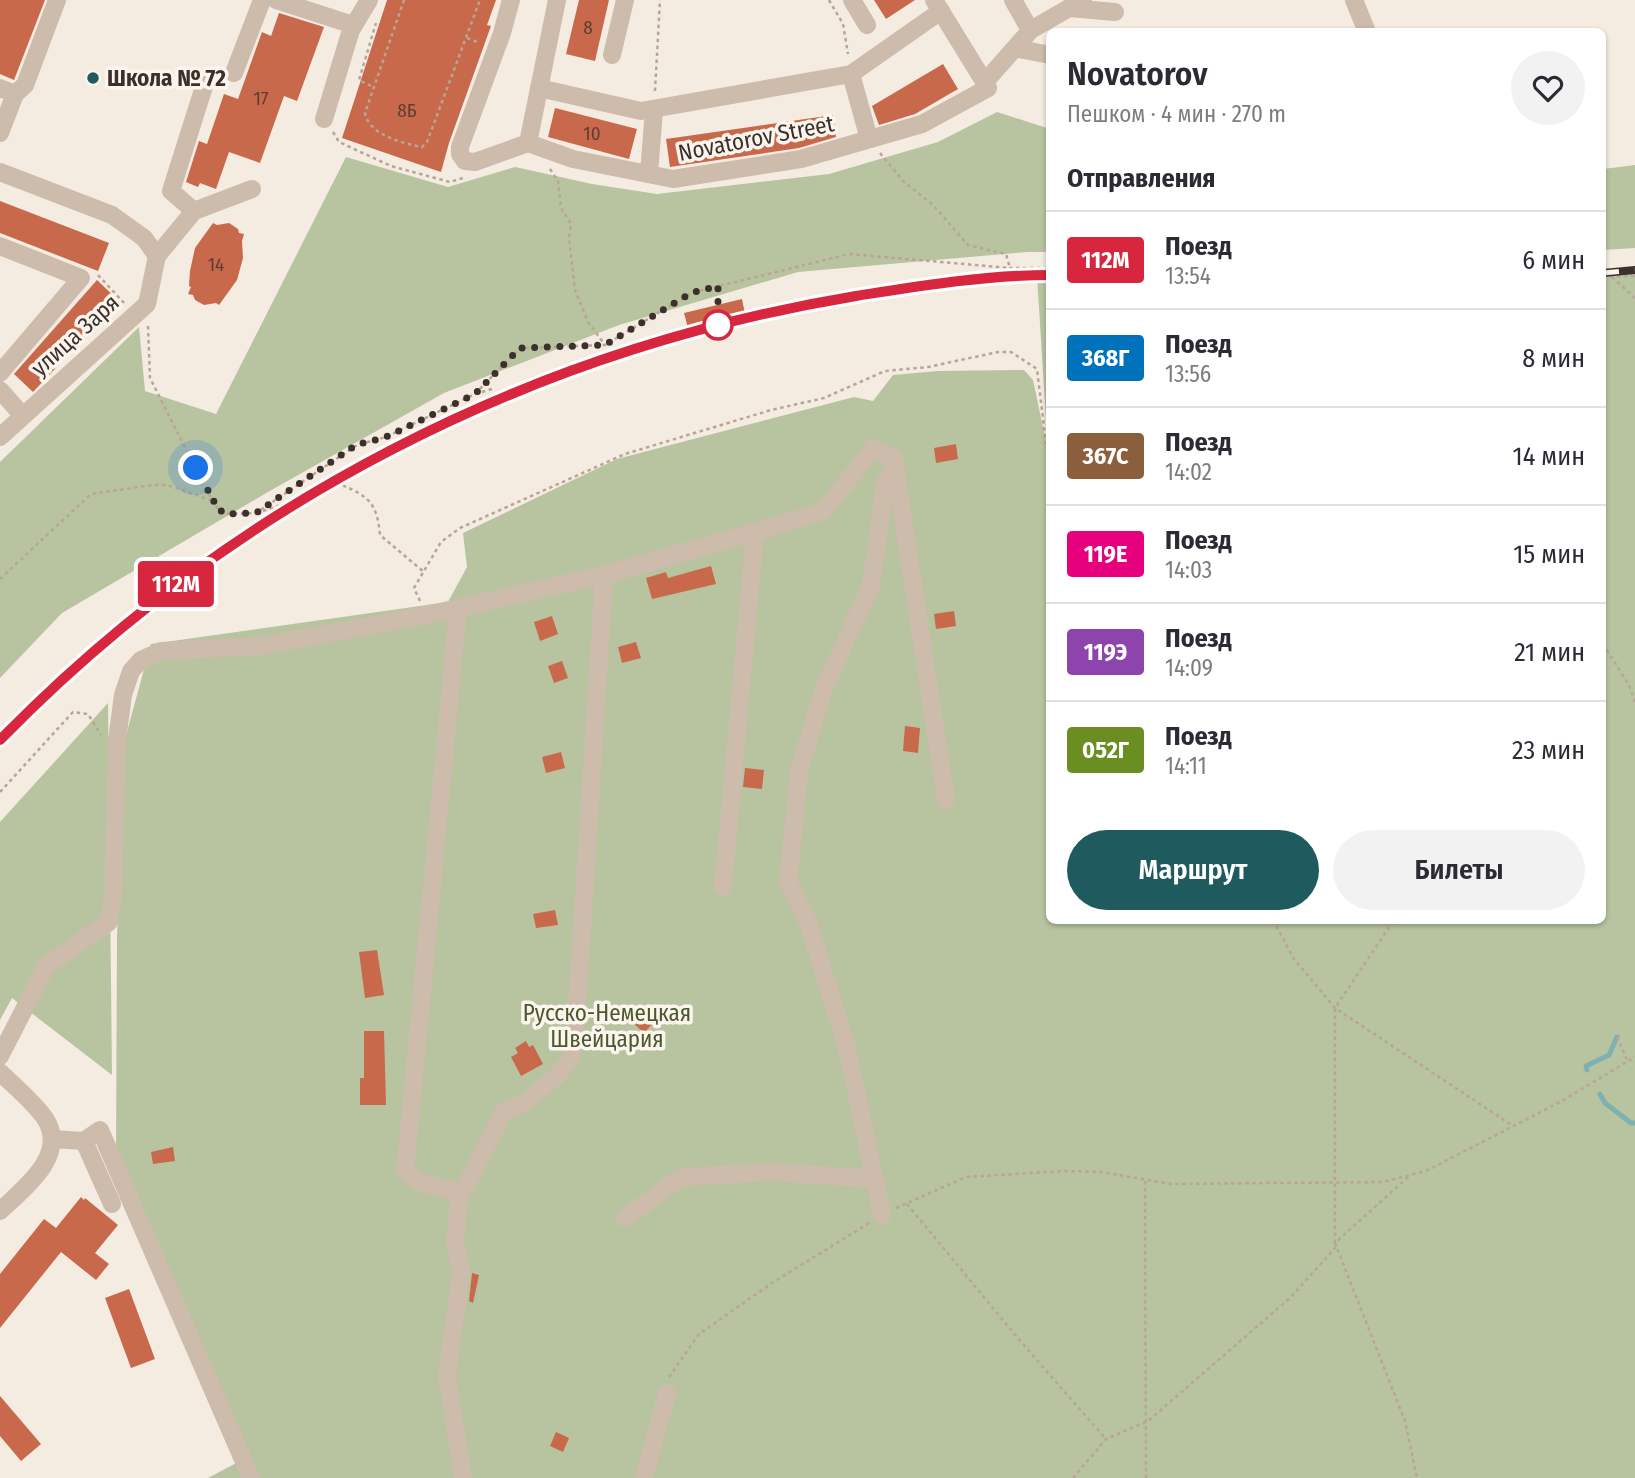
<!DOCTYPE html>
<html lang="ru">
<meta charset="utf-8">
<style>
:root{--surface:#fff;--page:#f2f2f3;--text:#2b2b33;--muted:#7c7c81;--line:#e1e1e2;--accent:#1f5a5e}
body{margin:0;font-family:"Fira Sans Condensed",sans-serif;background:var(--page);color:var(--text);height:100vh;display:flex;flex-direction:column;font-size:26px;white-space:nowrap}
*{box-sizing:border-box;margin:0}
p{font-size:23px;color:var(--muted)}
.icon{flex:none;width:38px;height:38px;fill:none;stroke:currentColor;stroke-width:2;stroke-linecap:round;stroke-linejoin:round}
.map{position:relative;flex:1;overflow:hidden}
.sheet{position:absolute;left:1046px;top:28px;width:560px;height:896px;display:flex;flex-direction:column;background:var(--surface);border-radius:10px;box-shadow:0 2px 5px #0004}
.sheet>*{flex:none}
.badge{padding:0 14px;border-radius:5px;font-size:24px;line-height:46px}
.you{position:absolute;width:35px;height:35px;margin:-18px;border:5px solid #fff;border-radius:50%;background:#1a73e8;box-shadow:0 0 0 10px #1a73e833}
.map>.badge{position:absolute;translate:-50% -50%;box-shadow:0 0 0 4px #fff}
h2{padding:0 21px;font-size:26px;line-height:63px}
.round{display:grid;place-items:center;flex:none;width:74px;height:74px;border-radius:37px;background:var(--page)}
.headline{display:flex;align-items:center;justify-content:space-between;height:119px;padding:0 21px}
h1{font-size:33px;font-weight:600;line-height:52px}
.cta{display:flex;gap:14px;margin-top:auto;padding:14px 21px}
.cta a{flex:1;height:80px;border-radius:42px;background:var(--accent);color:#fff;font-size:28px;font-weight:600;line-height:80px;text-align:center}
.cta a+a{background:var(--page);color:var(--text)}
ul{padding:0;list-style:none}
li{display:flex;align-items:center;gap:21px;height:98px;padding:0 21px;border-top:2px solid var(--line)}
li div{flex:1}
li b{display:block;font-size:26px}
li em{font-style:normal}
li .badge{min-width:77px;font-weight:700;text-align:center}
.map>svg:first-child{display:block}
</style>
<div class="map">
<svg width="1635" height="1478" viewBox="0 0 1635 1478">
<rect width="100%" height="100%" fill="#f4ebe1"/>
<!-- green -->
<g fill="#b8c4a0">
<path d="M997,112L1050,129V252H1027L798,272L619,325L444,393L268,492L62,613L0,678V462L139,327L145,391L216,414L346,157L448,187L515,167L592,184L657,194L829,174L938,142Z"/>
<path d="M1635,165V248L1603,250V169Z"/>
<path d="M1635,270V1478H208L238,1462L116,1155L117,936L125,739L151,644L448,602L467,567L463,533L617,459L854,397L873,401L893,375L938,371L1024,370L1033,380L1048,451L1037,276H1050V920H1603V273Z"/>
<path d="M108,703L112,1075L12,998L0,1020V822Z"/>
</g>
<g fill="none" stroke-linecap="round" stroke-linejoin="round">
<!-- stream -->
<g stroke="#7fb0b2" stroke-width="5">
<path d="M1587,1070L1586,1066L1609,1055L1617,1037"/>
<path d="M1600,1094L1605,1103L1631,1123H1635"/>
</g>
</g>
<!-- building -->
<g fill="#c8694b">
<path d="M0,0H45L14,80L0,74Z"/>
<path d="M387,0H496L487,25L491,26L449,143L441,172L342,138Z"/>
<path d="M579,0H609L595,61L566,54Z"/>
<path d="M874,0H915L886,19Z"/>
<path d="M279,13L324,27L297,101L284,96L260,163L229,152L216,189L200,183L198,187L186,182L199,141L207,144L224,94L238,99L262,32L271,36Z"/>
<path d="M943,64L958,89L915,114L879,125L872,106Z"/>
<path d="M555,108L637,129L629,159L548,137Z"/>
<path d="M833,115L836,137L799,148L670,167L666,139Z"/>
<path d="M0,201L109,243L98,271L0,233Z"/>
<path d="M213,223L217,225L229,223L238,229L239,233L244,234L242,241L243,258L237,280L219,305L216,303L204,305L195,300L193,295L188,294L191,287L189,286L190,271L195,248Z"/>
<path d="M97,280L119,301L33,392L14,374Z"/>
<path d="M742,299L745,314L688,328L684,313Z"/>
<path d="M956,444L958,459L936,463L934,448Z"/>
<path d="M711,566L716,584L652,599L646,578L666,572L668,578Z"/>
<path d="M954,611L956,626L936,629L934,614Z"/>
<path d="M552,616L558,634L540,641L534,622Z"/>
<path d="M636,642L641,658L622,663L618,647Z"/>
<path d="M562,661L568,678L554,683L548,666Z"/>
<path d="M905,726L920,728L918,753L903,751Z"/>
<path d="M561,752L565,768L546,773L542,757Z"/>
<path d="M745,768L764,770L762,789L743,787Z"/>
<path d="M555,910L558,925L536,928L533,914Z"/>
<path d="M377,950L384,995L365,998L359,952Z"/>
<path d="M639,1008L654,1022L644,1033L629,1019Z"/>
<path d="M364,1031H384L386,1105H360V1078H364Z"/>
<path d="M526,1041L529,1047L533,1045L543,1064L521,1076L511,1057L518,1053L515,1048Z"/>
<path d="M173,1147L175,1161L153,1164L151,1152Z"/>
<path d="M81,1197L84,1200L85,1198L118,1225L95,1253L109,1264L96,1280L61,1252L0,1328V1274L44,1219L56,1228Z"/>
<path d="M472,1273L479,1275L473,1303L469,1301Z"/>
<path d="M129,1289L155,1359L131,1368L105,1298Z"/>
<path d="M0,1396L41,1444L21,1461L0,1436Z"/>
<path d="M556,1432L569,1438L563,1452L550,1446Z"/>
</g>
<g fill="none" stroke-linecap="round" stroke-linejoin="round">
<!-- path -->
<g stroke="#b9a596" stroke-width="2.5" stroke-dasharray="3.5 3.5" stroke-linecap="butt">
<path d="M404,0L365,113C369,135 402,143 422,147L427,142L480,0"/>
<path d="M829,0L843,24L848,54"/>
<path d="M467,38L480,43"/>
<path d="M371,86L359,80L376,23"/>
<path d="M655,91L660,0"/>
<path d="M333,132L339,142L391,166L450,182L463,178"/>
<path d="M880,153L903,181L933,205L968,245L1006,254L1010,268"/>
<path d="M550,169L558,181L561,208L571,224L569,238L575,290L588,322L605,345"/>
<path d="M1009,268H1050"/>
<path d="M98,275L124,303"/>
<path d="M1603,277L1635,276"/>
<path d="M1612,277L1635,298"/>
<path d="M148,326L150,378L207,491L218,509L226,514L256,513L357,445L386,437L475,394L492,389"/>
<path d="M475,394L520,348L605,345L691,293L849,254L1010,268"/>
<path d="M263,511L342,485C370,497 377,504 380,535L424,572"/>
<path d="M0,579L91,494L153,485H167L216,502"/>
<path d="M420,601L414,588L441,542L460,528L625,454L771,410L824,398L885,371L928,367L998,352H1011L1037,369L1046,444"/>
<path d="M1603,644L1629,685L1635,702"/>
<path d="M0,792L73,712L88,714L101,735"/>
<path d="M1273,920L1294,959L1335,1008L1513,1126"/>
<path d="M1617,1037L1628,1062"/>
<path d="M1408,1177L1335,1243L1405,1421L1417,1478"/>
<path d="M1145,1181L1146,1478"/>
<path d="M907,1204L1021,1342L1106,1439"/>
<path d="M896,1208L966,1177L1065,1171L1101,1172L1171,1184L1383,1182L1426,1171L1562,1101L1635,1057"/>
<path d="M669,1377L699,1334L772,1283L869,1223"/>
<path d="M1073,1478L1106,1439L1148,1421L1290,1298L1335,1248V1008L1394,920"/>
</g>
<!-- minor -->
<g stroke="#cdbbac" stroke-width="18">
<path d="M276,0L353,25"/>
<path d="M511,0L502,33L460,147V154L465,161L475,162L528,143"/>
<path d="M852,0L867,25"/>
<path d="M1354,0L1367,32"/>
<path d="M1069,8L1115,12"/>
<path d="M1029,31L1083,0"/>
<path d="M1015,48L1050,55"/>
<path d="M612,55L625,0"/>
<path d="M234,73L262,0"/>
<path d="M851,74L869,139"/>
<path d="M984,83L1029,32V28L1013,0"/>
<path d="M0,88L15,94L0,133"/>
<path d="M539,88L641,111L851,74L941,11"/>
<path d="M15,94L25,85L57,0"/>
<path d="M324,119L351,30L369,0"/>
<path d="M528,143L573,159L673,179L801,159L922,124L988,88L934,0"/>
<path d="M528,143L557,0"/>
<path d="M0,172L112,215L144,238L157,256"/>
<path d="M649,174L654,109"/>
<path d="M194,211L171,191L207,77"/>
<path d="M0,246L81,278L0,373"/>
<path d="M0,390L22,415"/>
<path d="M0,437L147,304L157,256L194,211L252,189"/>
<path d="M458,608L405,1172L420,1182L462,1193"/>
<path d="M723,887L755,532"/>
<path d="M0,1056L47,965L109,922L113,894L117,740L123,695L131,671L141,660L161,651L262,646L427,615L604,575L755,532L824,511L873,448L894,459L946,800"/>
<path d="M0,1072C13,1085 38,1106 46,1120C68,1156 22,1190 0,1211"/>
<path d="M52,1139L84,1141L100,1130L251,1478"/>
<path d="M84,1141L112,1204"/>
<path d="M882,1215L847,1048L808,922L788,882L799,771L824,688L871,586L885,481L896,468"/>
<path d="M625,1218L681,1177L774,1172L875,1179"/>
<path d="M463,1478L447,1376L461,1272L455,1242L459,1198L504,1112L524,1103L556,1077L571,1058L577,1007L604,575"/>
<path d="M644,1478L667,1393"/>
</g>
<defs>
<g id="rail">
<path d="M1603,273L1635,270"/>
<path d="M0,740C229,504 532,350 856,296C920,286 986,276 1050,275"/>
</g>
</defs>
<!-- rail casing -->
<use href="#rail" stroke="#3b302b" stroke-width="8"/>
<!-- rail -->
<use href="#rail" stroke="#fbf5ee" stroke-width="5" stroke-dasharray="16" stroke-linecap="butt"/>
</g>
<g fill="none" stroke-linecap="round" stroke-linejoin="round">
<defs>
<path id="line" d="M0,740C231,503 530,350 856,296C920,286 986,275 1050,275"/>
</defs>
<!-- line casing -->
<use href="#line" stroke="#fff" stroke-width="16"/>
<!-- line -->
<use href="#line" stroke="#d7263d" stroke-width="10"/>
<!-- walk -->
<path stroke="#3b302b" stroke-width="7" stroke-dasharray="0 12.6" d="M196,468L218,509L226,514L256,513L356,445L386,437L475,394L520,348L605,345L691,293L718,286V325"/>
</g>
<!-- markers -->
<circle fill="#1f5a5e" stroke="#fbf5ee" stroke-width="2.5" cx="93" cy="78" r="7"/>
<circle fill="#fff" stroke="#d7263d" stroke-width="3.5" cx="718" cy="325" r="14"/>
<g text-anchor="middle" stroke-width="7" stroke-linejoin="round" paint-order="stroke">
<!-- number labels -->
<g font-size="19" fill="#5e3e33">
<text x="588" y="34">8</text>
<text x="261" y="105">17</text>
<text x="407" y="117">8Б</text>
<text x="592" y="140">10</text>
<text x="216" y="271">14</text>
</g>
<!-- poi labels -->
<g font-size="23" font-weight="bold" fill="#3b302b" stroke="#fbf5ee" text-anchor="start">
<text x="107" y="86">Школа № 72</text>
</g>
<!-- street labels -->
<g font-size="23" fill="#3b302b" stroke="#fbf5ee">
<text transform="translate(756 138) rotate(-11)" y="8">Novatorov Street</text>
<text transform="translate(75 335) rotate(-42)" y="8">улица Заря</text>
</g>
<!-- park labels -->
<g font-size="23" fill="#4a5a2e" stroke="#fbf5ee">
<text x="607" y="1021">Русско-Немецкая<tspan x="607" dy="26">Швейцария</tspan></text>
</g>
</g>
</svg>
<div class="you" style="left:196px;top:468px"></div>
<b class="badge" style="left:176px;top:584px;background:#d7263d;color:#fff">112М</b>
<section class="sheet">
<div class="headline"><div><h1>Novatorov</h1><p>Пешком · 4 мин · 270 m</p></div><a class="round"><svg class="icon" aria-label="heart" viewBox="0 0 24 24"><path d="M12 20l-8-8c-3-5 5-10 8-4 3-6 11-1 8 4z"/></svg></a></div>
<h2>Отправления</h2>
<ul>
<li><span class="badge" style="background:#d7263d;color:#fff">112М</span><div><b>Поезд</b><p>13:54</p></div><em>6 мин</em></li>
<li><span class="badge" style="background:#0072bc;color:#fff">368Г</span><div><b>Поезд</b><p>13:56</p></div><em>8 мин</em></li>
<li><span class="badge" style="background:#8b5e3c;color:#fff">367С</span><div><b>Поезд</b><p>14:02</p></div><em>14 мин</em></li>
<li><span class="badge" style="background:#e6007e;color:#fff">119Е</span><div><b>Поезд</b><p>14:03</p></div><em>15 мин</em></li>
<li><span class="badge" style="background:#8e44ad;color:#fff">119Э</span><div><b>Поезд</b><p>14:09</p></div><em>21 мин</em></li>
<li><span class="badge" style="background:#6b8e23;color:#fff">052Г</span><div><b>Поезд</b><p>14:11</p></div><em>23 мин</em></li>
</ul>
<div class="cta"><a>Маршрут</a><a>Билеты</a></div>
</section>
</div>
